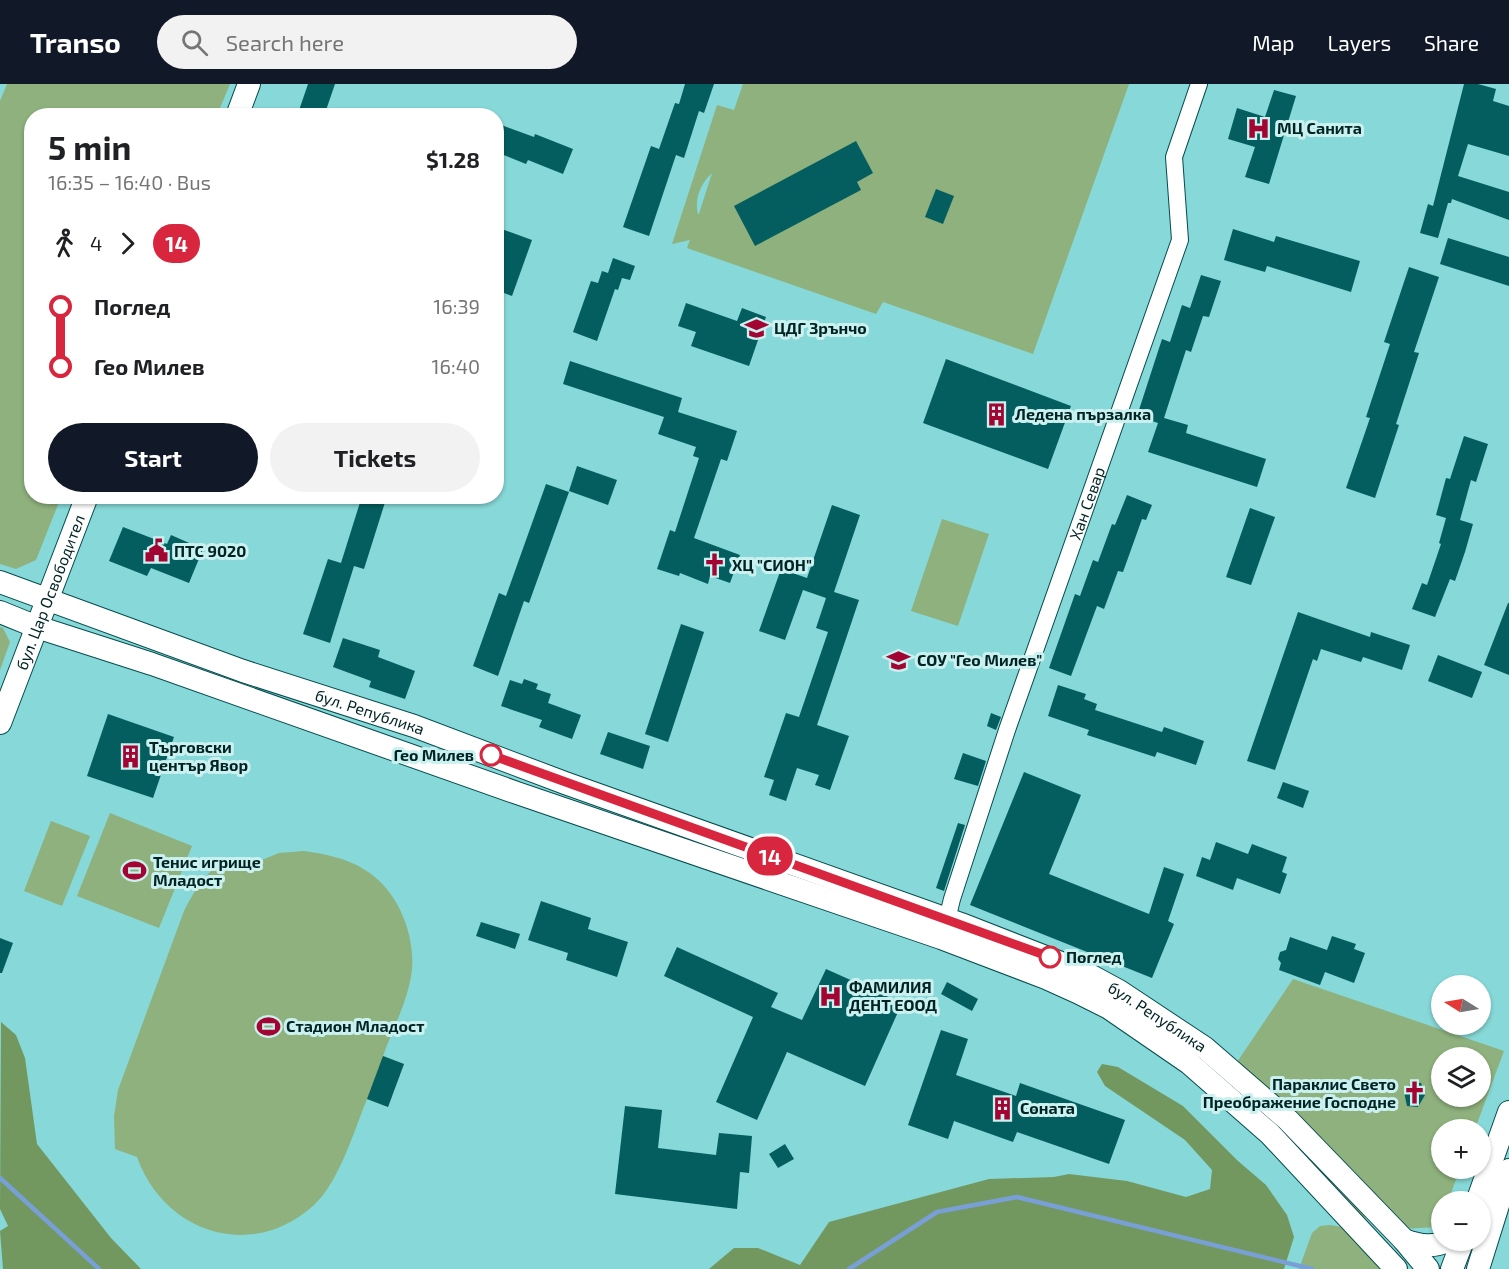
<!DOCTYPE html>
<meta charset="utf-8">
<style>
:root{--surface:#fff;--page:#f2f2f2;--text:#202124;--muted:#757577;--accent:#111827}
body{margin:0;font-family:"Exo 2",sans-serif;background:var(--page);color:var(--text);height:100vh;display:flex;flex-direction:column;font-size:22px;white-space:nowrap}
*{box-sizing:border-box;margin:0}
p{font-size:20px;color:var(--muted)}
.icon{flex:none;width:33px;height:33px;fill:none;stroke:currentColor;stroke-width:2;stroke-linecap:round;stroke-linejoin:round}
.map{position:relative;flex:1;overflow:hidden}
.side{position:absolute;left:24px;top:24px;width:480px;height:396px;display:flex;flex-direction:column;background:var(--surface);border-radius:24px;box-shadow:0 2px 4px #0004}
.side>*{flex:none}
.badge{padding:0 12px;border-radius:20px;font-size:21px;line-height:39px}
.needle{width:39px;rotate:281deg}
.controls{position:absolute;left:1431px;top:891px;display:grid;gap:12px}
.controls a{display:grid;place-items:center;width:60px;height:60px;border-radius:50%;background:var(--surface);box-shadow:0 2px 4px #0004;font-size:30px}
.map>.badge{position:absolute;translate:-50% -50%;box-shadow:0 0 0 3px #fff}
.legs{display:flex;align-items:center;gap:9px;height:66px;padding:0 24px;font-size:20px}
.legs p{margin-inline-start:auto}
.summary{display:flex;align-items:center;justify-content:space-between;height:102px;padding:0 24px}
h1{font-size:33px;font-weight:700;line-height:45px}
.button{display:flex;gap:12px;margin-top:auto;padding:12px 24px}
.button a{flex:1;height:69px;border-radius:36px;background:var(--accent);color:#fff;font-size:24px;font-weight:700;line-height:69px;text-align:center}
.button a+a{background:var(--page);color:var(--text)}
ul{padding:0 24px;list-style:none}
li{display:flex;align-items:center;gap:21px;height:60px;font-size:22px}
li i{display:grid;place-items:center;width:9px;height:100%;margin:0 8px;background:currentColor}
li i::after{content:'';width:15px;height:15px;margin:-8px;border:4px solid;border-radius:50%;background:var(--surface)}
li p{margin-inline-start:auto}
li:first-child i{background:linear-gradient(#0000 50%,currentColor 0)}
li:last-child i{background:linear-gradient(currentColor 50%,#0000 0)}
header{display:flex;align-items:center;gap:36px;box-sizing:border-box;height:84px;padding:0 30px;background:var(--accent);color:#fff}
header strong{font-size:28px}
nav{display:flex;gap:33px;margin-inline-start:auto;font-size:21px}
.search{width:420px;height:54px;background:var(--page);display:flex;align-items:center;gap:15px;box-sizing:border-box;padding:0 21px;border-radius:33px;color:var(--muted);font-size:22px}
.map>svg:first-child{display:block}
</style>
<header>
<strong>Transo</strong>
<div class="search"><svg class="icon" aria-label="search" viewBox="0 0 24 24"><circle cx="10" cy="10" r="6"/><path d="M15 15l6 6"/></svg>Search here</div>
<nav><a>Map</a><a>Layers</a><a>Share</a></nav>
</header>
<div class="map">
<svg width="1509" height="1185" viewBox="0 0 1509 1185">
<rect width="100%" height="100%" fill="#87d8d8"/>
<!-- green -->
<g fill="#8eb17d" fill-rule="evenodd">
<path d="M7,0H230L217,31L32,32V412L61,413L36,476L16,485L0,480V17Z"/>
<path d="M743,0H1129L1033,270L883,218L876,230L687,164L690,156L672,160L717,21L734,26ZM712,89L699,130H698C694,115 701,99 712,89Z"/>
<path d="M942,435L989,450L958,542L911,527Z"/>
<path d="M0,543L3,544L10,558L0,586Z"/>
<path d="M110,729L192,762L159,844L77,812Z"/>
<path d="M51,737L90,752L62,822L24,807Z"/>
<path d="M304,767C325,770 347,774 365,786C397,805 415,849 412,885C409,915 393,944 383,972L404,980L388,1023L367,1015C354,1047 339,1098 314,1121C252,1178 164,1149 137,1073L115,1065L114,1032L118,1006L184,827C195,805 208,785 230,773L250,781L279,769Z"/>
<path d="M1293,895L1504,967L1475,1045L1442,1046V1084L1460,1085L1448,1117L1442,1118L1441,1135L1439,1143L1402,1145L1375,1126L1355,1140L1189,979L1231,987ZM1442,974H1480V1012H1442Z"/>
<path d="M1330,1141L1342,1143L1380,1185H1299L1312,1149L1320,1142Z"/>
</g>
<!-- forest -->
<g fill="#729860">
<path d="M1,938L16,951L25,974L37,1060L111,1154L141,1185H3L0,1147L8,1142L0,1125Z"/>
<path d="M1102,980L1118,983L1183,1022L1238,1077L1266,1101L1287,1131L1294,1153L1284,1185H709L734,1164H758L800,1181L829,1138L989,1095L1054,1093L1069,1090L1127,1097L1186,1113L1210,1105L1212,1086L1185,1056L1105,1002L1097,988Z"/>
</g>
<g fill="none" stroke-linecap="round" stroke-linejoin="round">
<!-- stream -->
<g stroke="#78a0d6" stroke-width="4.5">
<path d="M0,1094L99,1185"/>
<path d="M849,1185L937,1128L1017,1113L1312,1185"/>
</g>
</g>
<!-- building -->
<g fill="#045e5f">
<path d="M308,0H335L324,32H297Z"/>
<path d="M685,0H714L704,29L699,27L684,74L676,71L649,152L623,143L651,62L659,65L675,19L679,20Z"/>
<path d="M1464,0H1478L1496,5L1493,17L1509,22V72L1468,60L1458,92L1509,108V136L1452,115L1451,119H1448L1438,154L1420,149L1428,120L1433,122Z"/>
<path d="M1274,6L1296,12L1269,100L1245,93L1255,63L1228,55L1237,24L1265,33Z"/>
<path d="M496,39L534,53L535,50L573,65L563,90L528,76L526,80L496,68Z"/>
<path d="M856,57L873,89L857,98L861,106L755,162L734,122Z"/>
<path d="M936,105L954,112L943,140L925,133Z"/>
<path d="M496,143L532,156L512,212L496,206Z"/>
<path d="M1233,145L1274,158L1276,152L1360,177L1351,208L1267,182L1265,188L1224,176Z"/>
<path d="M1448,154L1509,173V202L1440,180Z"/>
<path d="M613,174L635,182L630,196L622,194L618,206L615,205L597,257L573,248L591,197L598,199L602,187L608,189Z"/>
<path d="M1409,183L1439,193L1414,268L1419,269L1396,340L1399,341L1375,414L1346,404L1370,334L1366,333L1390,260L1384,258Z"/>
<path d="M1201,191L1221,197L1209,233L1203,232L1191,268L1186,266L1164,334L1188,341L1186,349L1266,375L1257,403L1148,368L1158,339L1137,332L1162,255L1170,258L1182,221L1190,224Z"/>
<path d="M686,219L737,237L742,224L766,233L749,282L691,262L696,248L678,242Z"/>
<path d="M946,275L1071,322L1048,385L923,339Z"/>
<path d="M570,277L682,314L678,328L737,347L727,377L721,375L694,454L740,471L730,499L710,492L708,500L680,489L679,492L657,485L670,446L675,448L699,374L693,372L696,363L658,350L664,333L563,300Z"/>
<path d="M1464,352L1488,360L1476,398L1471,396L1460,436L1473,440L1465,468L1455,497L1450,495L1435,533L1412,525L1422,499L1427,501L1441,460L1439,459L1446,434L1436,431L1446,394L1450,395Z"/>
<path d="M577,382L617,396L608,421L569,407Z"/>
<path d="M546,400L569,408L529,519L524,517L498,592L473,582L499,509L506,512Z"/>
<path d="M1127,411L1152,421L1146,436L1142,435L1123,488L1118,487L1104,525L1097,522L1071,592L1049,584L1075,510L1080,512L1093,476L1098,478L1112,440L1115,441Z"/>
<path d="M362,412H387L364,485L354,482L330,559L303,550L328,475L341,479Z"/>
<path d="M832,421L860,431L834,508L859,516L817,641L849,652L830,706L815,701L819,691L797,684L786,717L769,711L774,696L764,693L786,629L799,633L828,548L816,544L826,514L803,506L785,556L759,547L781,485L807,494Z"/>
<path d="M1250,424L1275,433L1251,501L1226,493Z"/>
<path d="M123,443L167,460L171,451L203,465L189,499L151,484L147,492L109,477Z"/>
<path d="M1508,519H1509V591L1484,581Z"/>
<path d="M1298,528L1370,553L1371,548L1410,561L1402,586L1363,573L1361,578L1321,565L1317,577L1313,575L1275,686L1247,677Z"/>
<path d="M681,540L704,548L668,658L645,650Z"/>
<path d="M343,554L380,566L378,573L415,587L405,615L369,603L371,597L333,583Z"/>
<path d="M1438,571L1482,588L1472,614L1428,597Z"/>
<path d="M524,595L538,600L536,605L551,610L548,619L581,631L572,655L539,643L542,636L501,622L510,596L522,600Z"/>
<path d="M1058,601L1086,610L1084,615L1097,620L1095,626L1162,648L1164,643L1204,657L1196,681L1157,668L1155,673L1087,651L1089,646L1048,632Z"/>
<path d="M991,629L1001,633L996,646L987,642Z"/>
<path d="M108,630L174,653L153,714L87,692Z"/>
<path d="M608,648L650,662L643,685L600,670Z"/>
<path d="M963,669L986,677L978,702L954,695Z"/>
<path d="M1024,688L1081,711L1049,790L1149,830L1164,783L1184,790L1168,837L1174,840L1152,894L970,821Z"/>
<path d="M1283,698L1309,707L1303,724L1277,714Z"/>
<path d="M958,739L965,741L944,807L936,804Z"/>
<path d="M1216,758L1248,770L1252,760L1287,773L1282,788L1287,790L1280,810L1237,794L1233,806L1196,792L1202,773L1210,776Z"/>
<path d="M541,817L591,834L588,845L628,858L617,893L566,876L568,869L528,856Z"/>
<path d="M481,838L520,850L515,865L476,852Z"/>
<path d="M1332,852L1356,860L1354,865L1365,869L1354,899L1325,888L1320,901L1279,886L1281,879L1278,875L1280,868L1286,866L1290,853L1327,866Z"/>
<path d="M0,854L13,859L2,889H0Z"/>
<path d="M677,863L778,909L771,923L802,936L826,885L902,919L865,1002L787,968L757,1036L716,1018L753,933L664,892Z"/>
<path d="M947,898L978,915L972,927L941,910Z"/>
<path d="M941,946L968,955L956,991L1016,1012L1020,999L1125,1036L1109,1080L1017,1048L1013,1058L954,1037L948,1055L908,1041Z"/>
<path d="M383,972L404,980L388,1023L367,1015Z"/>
<path d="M1412,998L1421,999L1425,1011L1418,1023L1407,1022L1404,1008Z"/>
<path d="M625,1022L662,1026L658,1064L716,1071L719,1049L752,1052L749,1089L740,1088L737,1125L615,1110Z"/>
<path d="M785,1060L794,1075L778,1084L769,1070Z"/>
</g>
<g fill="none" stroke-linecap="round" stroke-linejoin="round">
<defs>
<g id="street">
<path id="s1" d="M945,844L952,815L1007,646L1180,156L1174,73L1199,0"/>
</g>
<g id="secondary">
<path d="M237,32L249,0"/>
<path id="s2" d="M0,498L243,587L414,642L565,699L961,840L1084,888L1119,907L1205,964L1288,1036L1404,1156L1428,1185"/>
<path d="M0,528L37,543L152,580L517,709L941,854L1046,894L1077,908L1109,924L1189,979L1270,1050L1396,1185"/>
<path id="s3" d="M0,639L87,412"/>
<path d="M1477,1118L1509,1028"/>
<path d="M1404,1156C1421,1162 1433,1164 1450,1156"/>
<path d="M1452,1185L1463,1156"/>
<path d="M1478,1185L1509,1086"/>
</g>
</defs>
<!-- street casing -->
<use href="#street" stroke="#054d4e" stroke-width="18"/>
<!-- secondary casing -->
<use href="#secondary" stroke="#054d4e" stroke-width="24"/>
<!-- street -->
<use href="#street" stroke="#fff" stroke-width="16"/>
<!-- secondary -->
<use href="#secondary" stroke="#fff" stroke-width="22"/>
</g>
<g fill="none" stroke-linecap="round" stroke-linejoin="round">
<defs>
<path id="line-1" d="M491,671L1050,873"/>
</defs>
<!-- line-1 casing -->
<use href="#line-1" stroke="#fff" stroke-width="14"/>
<!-- line-1 -->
<use href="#line-1" stroke="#d7263d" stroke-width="9"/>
</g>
<!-- icons -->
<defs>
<symbol id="hospital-bare" viewBox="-9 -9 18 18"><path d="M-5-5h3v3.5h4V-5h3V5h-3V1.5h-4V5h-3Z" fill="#a30533" stroke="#caf1f0" stroke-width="2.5" paint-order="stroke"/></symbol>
<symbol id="school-bare" viewBox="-9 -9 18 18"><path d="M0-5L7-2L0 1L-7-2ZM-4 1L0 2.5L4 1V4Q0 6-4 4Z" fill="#a30533" stroke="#caf1f0" stroke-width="2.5" paint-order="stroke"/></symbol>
<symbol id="building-bare" viewBox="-9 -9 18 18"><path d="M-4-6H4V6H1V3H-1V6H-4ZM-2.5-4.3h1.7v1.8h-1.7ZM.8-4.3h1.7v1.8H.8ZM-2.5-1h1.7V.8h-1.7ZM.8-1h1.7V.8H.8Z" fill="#a30533" stroke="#caf1f0" stroke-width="2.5" paint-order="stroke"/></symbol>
<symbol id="civic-bare" viewBox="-9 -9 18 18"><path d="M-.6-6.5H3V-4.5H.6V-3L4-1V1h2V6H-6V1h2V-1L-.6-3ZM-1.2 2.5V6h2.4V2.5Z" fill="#a30533" stroke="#caf1f0" stroke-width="2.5" paint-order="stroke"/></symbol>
<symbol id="church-bare" viewBox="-9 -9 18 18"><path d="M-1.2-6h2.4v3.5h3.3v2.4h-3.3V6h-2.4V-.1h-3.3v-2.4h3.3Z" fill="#a30533" stroke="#caf1f0" stroke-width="2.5" paint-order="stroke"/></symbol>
<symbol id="stadium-bare" viewBox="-9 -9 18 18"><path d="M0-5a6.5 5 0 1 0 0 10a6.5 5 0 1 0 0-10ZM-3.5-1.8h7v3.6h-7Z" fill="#a30533" stroke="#caf1f0" stroke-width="2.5" paint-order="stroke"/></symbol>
</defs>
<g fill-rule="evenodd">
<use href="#hospital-bare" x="1242" y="28" width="33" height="33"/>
<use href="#school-bare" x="740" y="228" width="33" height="33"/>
<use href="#building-bare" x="980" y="314" width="33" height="33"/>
<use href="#civic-bare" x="140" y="450" width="33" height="33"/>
<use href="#church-bare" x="698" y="464" width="33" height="33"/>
<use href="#school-bare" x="882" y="560" width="33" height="33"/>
<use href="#building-bare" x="114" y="656" width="33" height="33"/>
<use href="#stadium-bare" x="118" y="770" width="33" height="33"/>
<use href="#hospital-bare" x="814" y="896" width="33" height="33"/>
<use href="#stadium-bare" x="252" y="926" width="33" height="33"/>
<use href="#church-bare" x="1398" y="992" width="33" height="33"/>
<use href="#building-bare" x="986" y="1008" width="33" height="33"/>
</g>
<!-- markers -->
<g fill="#fff" stroke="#d7263d" stroke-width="3">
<circle cx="491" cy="671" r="10"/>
<circle cx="1050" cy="873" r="10"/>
</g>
<g text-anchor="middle" stroke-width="6" stroke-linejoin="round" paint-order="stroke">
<!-- poi labels -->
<g font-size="16" font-weight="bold" fill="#002324" stroke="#caf1f0" text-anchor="start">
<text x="1277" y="50">МЦ Санита</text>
<text x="774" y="250">ЦДГ Зрънчо</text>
<text x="1015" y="336">Ледена пързалка</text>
<text x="174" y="473">ПТС 9020</text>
<text x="732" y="487">ХЦ "СИОН"</text>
<text x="917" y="582">СОУ "Гео Милев"</text>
<text x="149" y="669">Търговски<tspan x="149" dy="18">център Явор</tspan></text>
<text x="153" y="784">Тенис игрище<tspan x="153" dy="18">Младост</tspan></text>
<text x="849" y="909">ФАМИЛИЯ<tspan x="849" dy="18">ДЕНТ ЕООД</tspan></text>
<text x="286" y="948">Стадион Младост</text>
<text x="1396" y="1006" text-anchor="end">Параклис Свето<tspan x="1396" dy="18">Преображение Господне</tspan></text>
<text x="1020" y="1030">Соната</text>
</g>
<!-- street labels -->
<g font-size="16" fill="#002324" stroke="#caf1f0">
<text dy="6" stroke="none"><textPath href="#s1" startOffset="448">Хан Севар</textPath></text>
<text dy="6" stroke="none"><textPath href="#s3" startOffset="140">бул. Цар Освободител</textPath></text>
<text dy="6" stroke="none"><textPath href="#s2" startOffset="392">бул. Република</textPath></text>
<text dy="6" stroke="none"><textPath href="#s2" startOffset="1238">бул. Република</textPath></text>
</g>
<!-- stop labels -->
<g font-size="16" font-weight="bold" fill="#002324" stroke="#caf1f0" text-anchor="end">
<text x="474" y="677">Гео Милев</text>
<text x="1066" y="879" text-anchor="start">Поглед</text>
</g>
</g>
</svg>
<div class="controls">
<a><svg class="needle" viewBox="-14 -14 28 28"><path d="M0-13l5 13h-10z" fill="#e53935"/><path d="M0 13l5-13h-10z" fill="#757577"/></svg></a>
<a><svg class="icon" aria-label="layers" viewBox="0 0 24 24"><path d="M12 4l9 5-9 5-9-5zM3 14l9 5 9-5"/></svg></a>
<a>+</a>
<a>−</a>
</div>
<b class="badge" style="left:770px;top:772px;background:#d7263d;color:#fff">14</b>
<section class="side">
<div class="summary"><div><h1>5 min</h1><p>16:35 – 16:40 · Bus</p></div><b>$1.28</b></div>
<div class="legs"><svg class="icon" aria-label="walk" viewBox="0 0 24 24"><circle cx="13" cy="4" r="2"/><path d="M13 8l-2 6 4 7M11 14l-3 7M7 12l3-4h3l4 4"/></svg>4<svg class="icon" aria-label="forward" viewBox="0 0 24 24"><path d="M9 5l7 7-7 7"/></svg><b class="badge" style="background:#d7263d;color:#fff">14</b></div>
<ul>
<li><i style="color:#d7263d"></i><b>Поглед</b><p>16:39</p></li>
<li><i style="color:#d7263d"></i><b>Гео Милев</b><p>16:40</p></li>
</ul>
<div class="button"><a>Start</a><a>Tickets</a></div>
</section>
</div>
